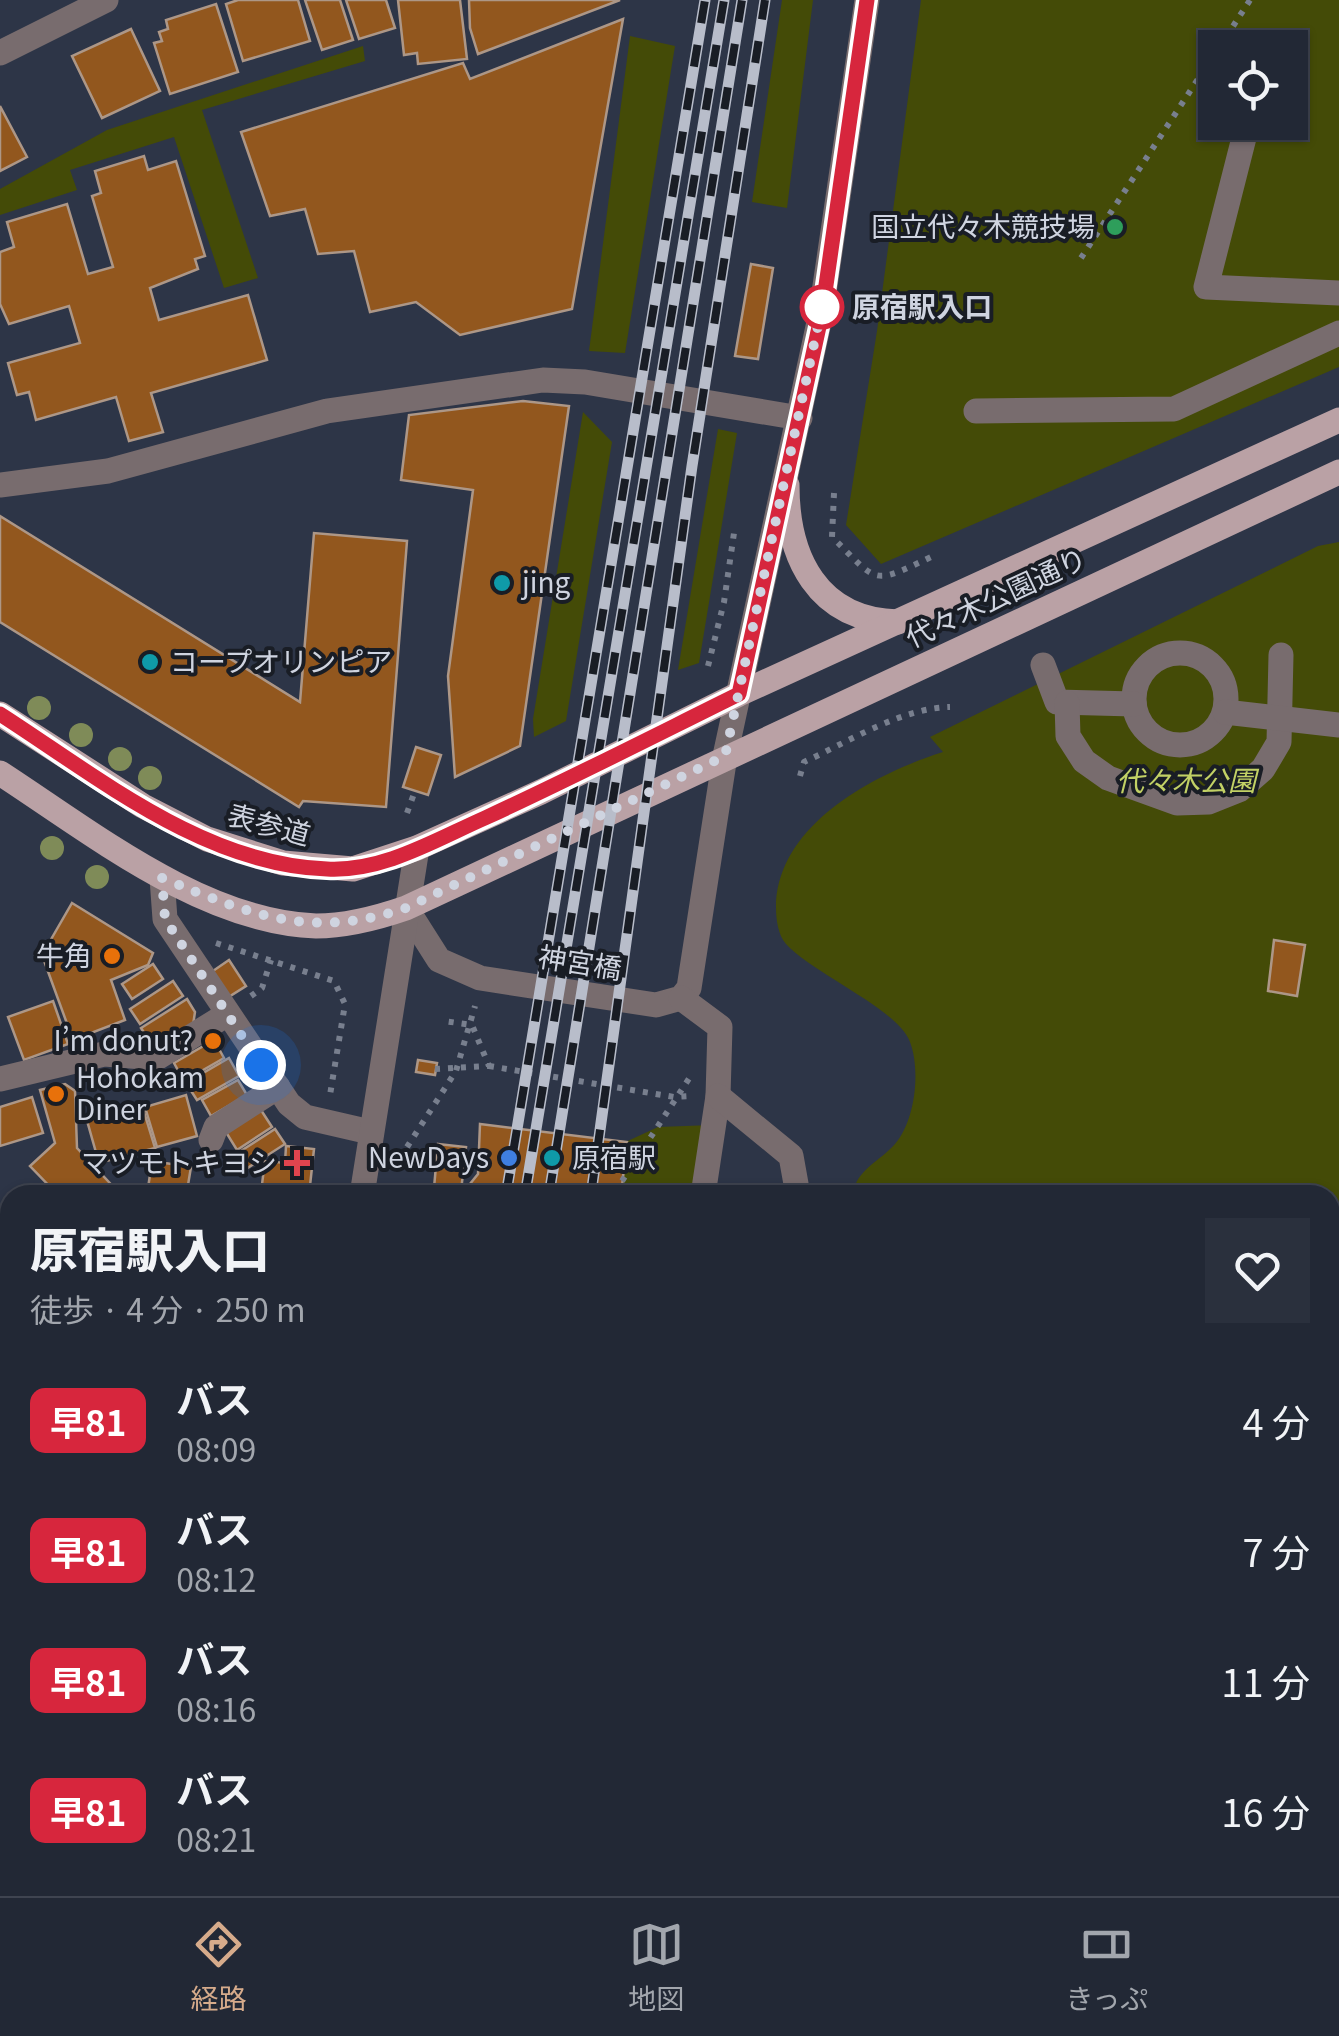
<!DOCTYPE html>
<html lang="ja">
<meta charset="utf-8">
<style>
:root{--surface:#222835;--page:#2a303d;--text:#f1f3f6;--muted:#a2a6ad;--line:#3f4450;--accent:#d6ab8b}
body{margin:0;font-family:Georgia,"Noto Sans JP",serif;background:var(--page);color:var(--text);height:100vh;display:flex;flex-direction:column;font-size:38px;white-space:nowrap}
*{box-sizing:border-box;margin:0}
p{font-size:32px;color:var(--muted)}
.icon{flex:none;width:55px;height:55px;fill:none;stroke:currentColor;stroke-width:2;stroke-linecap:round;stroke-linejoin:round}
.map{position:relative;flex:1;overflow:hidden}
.sheet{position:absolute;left:0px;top:1185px;width:1340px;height:712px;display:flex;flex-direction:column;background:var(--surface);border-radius:30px 30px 0 0;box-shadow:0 2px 8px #0004,0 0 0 2px var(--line)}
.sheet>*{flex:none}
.badge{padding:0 20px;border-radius:15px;font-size:35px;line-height:65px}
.tools{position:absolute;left:1198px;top:30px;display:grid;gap:20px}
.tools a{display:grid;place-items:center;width:110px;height:110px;border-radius:0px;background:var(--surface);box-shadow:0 2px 8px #0004,0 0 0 2px var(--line);font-size:50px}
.you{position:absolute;width:50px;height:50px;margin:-25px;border:8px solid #fff;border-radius:50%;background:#1a73e8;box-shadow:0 0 0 15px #1a73e833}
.map>.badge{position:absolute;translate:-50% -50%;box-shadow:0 0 0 5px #fff}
.round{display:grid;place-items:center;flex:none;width:105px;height:105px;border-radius:0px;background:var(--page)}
.headline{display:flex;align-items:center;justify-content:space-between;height:170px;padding:0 30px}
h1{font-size:48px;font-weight:800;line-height:75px}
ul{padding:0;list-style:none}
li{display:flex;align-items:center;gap:30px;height:130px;padding:0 30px}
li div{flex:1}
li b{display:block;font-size:38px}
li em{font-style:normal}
li .badge{min-width:110px;font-weight:700;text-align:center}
.dock{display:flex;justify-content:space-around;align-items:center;height:140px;border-top:2px solid var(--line);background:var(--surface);font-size:28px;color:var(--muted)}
.dock a{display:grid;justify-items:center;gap:5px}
.dock .current{color:var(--accent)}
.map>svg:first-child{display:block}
</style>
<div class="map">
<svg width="1339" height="1896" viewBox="0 0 1339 1896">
<rect width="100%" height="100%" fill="#2d3547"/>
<!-- green -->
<g fill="#444b07" fill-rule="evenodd">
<path d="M782,0H813L787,208L752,202Z"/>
<path d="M921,0H1339V367L881,564L846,525L877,331ZM1215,48H1290V122H1215Z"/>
<path d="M630,36L675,46L625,353L589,351Z"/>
<path d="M363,46L365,61L202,110L258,278L224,288L174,137L70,170L77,190L0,215V189L107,130Z"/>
<path d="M583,412L612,442L566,721L534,737L533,719Z"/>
<path d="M718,429L737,433L699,663L678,670Z"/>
<path d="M1339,542V1896H914V1888H1330V1195H852C857,1169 879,1162 895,1144C915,1121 921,1071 910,1042C898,1009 815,975 786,944C778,935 776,919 776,908C776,825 874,774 943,752L930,737L1318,546Z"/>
<path d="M712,1125L696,1195H599L606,1151L658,1127Z"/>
<path d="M478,1888H839L838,1896H476Z"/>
</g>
<!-- building -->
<g fill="#92571e" stroke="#ad9787" stroke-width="2.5">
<path d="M238,0H298L310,41L243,61L226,4Z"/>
<path d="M305,0H340L353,40L322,50Z"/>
<path d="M346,0H386L395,28L359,39Z"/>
<path d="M398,0H460L467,59L418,64L417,53L404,55Z"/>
<path d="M469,0H620L478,54L470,28Z"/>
<path d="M216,4L238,72L170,94L154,43L162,41L159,32L168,29L166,20Z"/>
<path d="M623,19L572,309L460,335L416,302L370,312L354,251L318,254L305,209L270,216L241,132L463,63L470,79Z"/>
<path d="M131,29L160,91L102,118L72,56Z"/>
<path d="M0,106L27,157L0,171Z"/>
<path d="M144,156L148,170L176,161L205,256L195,259L198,269L150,288L159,320L248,295L267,360L151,393L163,432L129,441L116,397L36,420L29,392L17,395L8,363L80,343L69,306L9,324L0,304V252L14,247L7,222L67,204L88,274L113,267L92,196L101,193L95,171Z"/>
<path d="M751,264L773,268L758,359L735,356Z"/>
<path d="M523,401L569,406L520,746L455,777L448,676L473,490L401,480L409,415Z"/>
<path d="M0,516L300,702L314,533L407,541L386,807L303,801L299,807L0,622Z"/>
<path d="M416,747L441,755L428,795L403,787Z"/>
<path d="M72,903L153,953L148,965L111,980L125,1020L73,1040L42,955Z"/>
<path d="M1274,940L1305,945L1297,996L1268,991Z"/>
<path d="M229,960L246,986L227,998L210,973Z"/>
<path d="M153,964L163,979L132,999L122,984Z"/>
<path d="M173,981L183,996L140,1024L130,1009Z"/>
<path d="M187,999L195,1012L193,1025L168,1042L149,1040L141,1028Z"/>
<path d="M53,1001L68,1044L24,1060L8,1017Z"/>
<path d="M214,1040L224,1058L184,1081L174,1063Z"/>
<path d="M229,1058L239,1076L197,1100L186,1083Z"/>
<path d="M418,1060L437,1063L435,1075L416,1072Z"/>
<path d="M238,1080L247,1095L211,1116L202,1100Z"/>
<path d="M65,1084L75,1091L77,1148L121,1195H58L30,1166L55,1143L40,1090Z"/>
<path d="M186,1095L197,1136L157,1147L145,1107Z"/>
<path d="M32,1097L43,1133L0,1146V1107Z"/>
<path d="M141,1102L155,1148L99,1163L86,1117Z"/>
<path d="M259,1107L272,1127L237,1150L224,1129Z"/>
<path d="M480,1124L627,1142L621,1195H461L478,1174Z"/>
<path d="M275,1129L285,1144L246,1169L236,1154Z"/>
<path d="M438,1144L466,1147L461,1191L434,1188Z"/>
<path d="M286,1146L314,1149L309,1195L261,1192L265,1161L285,1163Z"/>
<path d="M152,1161L191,1167L187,1191L212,1195H147Z"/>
<path d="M10,1273V1312L0,1308Z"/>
<path d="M0,1329L10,1333V1400L4,1409L0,1407Z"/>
<path d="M10,1417V1844L0,1840V1636L5,1625L0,1622V1434Z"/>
<path d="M0,1879L10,1882V1888L59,1896H0Z"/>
<path d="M143,1888H177L175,1896H124Z"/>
<path d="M194,1888H223L221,1896H192Z"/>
<path d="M404,1888H440L438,1896H402Z"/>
</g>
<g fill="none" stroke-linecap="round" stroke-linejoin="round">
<!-- path -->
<g stroke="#787f8e" stroke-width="6" stroke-dasharray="5 8" stroke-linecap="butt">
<path d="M1219,48L1250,0"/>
<path d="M1081,258L1215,53"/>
<path d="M834,493L832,537C879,583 870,586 931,557"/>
<path d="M708,666L724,602L734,533"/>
<path d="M800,776L804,762C848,742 901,708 950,707"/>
<path d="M407,813L415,791"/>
<path d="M216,943L334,981L345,1004L330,1095"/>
<path d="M251,996L262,988L271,960"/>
<path d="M489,1066L674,1097L690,1096"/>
<path d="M435,1069L489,1066L472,1025L444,1021"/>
<path d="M407,1147L456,1071L475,1006"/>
<path d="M622,1181L690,1077"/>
<path d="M399,1194L403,1195"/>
<path d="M443,1195L447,1190"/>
<path d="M565,1195V1194"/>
<path d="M407,1896L409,1888"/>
<path d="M455,1896L457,1888"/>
</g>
<!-- minor -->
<g stroke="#786c6e" stroke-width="25">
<path d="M0,53L106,0"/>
<path d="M1248,122L1206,287L1339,293"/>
<path d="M976,411L1174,409L1339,333"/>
<path d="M0,485L108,471L327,411L543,380L585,382L800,418"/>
<circle cx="1180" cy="699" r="46"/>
<path d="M1043,665L1057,702L1134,704"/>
<path d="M1067,703L1068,736L1084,761L1108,778L1177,803L1209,802L1239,790L1263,769L1279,742L1281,655"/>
<path d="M1225,712L1339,725"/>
<path d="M162,878L165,919L289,1104L305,1117L370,1132"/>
<path d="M406,908L439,960L480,978L656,1005L681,998L689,988L725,756L821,313L867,0"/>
<path d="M681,998L720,1027L718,1096L703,1195"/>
<path d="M0,1079L104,1054L157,1058L226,1015"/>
<path d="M718,1096L791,1156L798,1195"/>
<path d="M211,1140L216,1127L278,1087"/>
<path d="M362,1195L417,848"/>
<path d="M280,1896L282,1888"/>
<path d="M601,1896L603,1888"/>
<path d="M879,1896L880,1888"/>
</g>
<!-- major -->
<g stroke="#baa1a5" stroke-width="25">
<path d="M787,485C787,557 817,620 898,622"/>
<path d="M0,714L143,806L207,839L283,863L353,869L417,848L541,792L739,694L1339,420"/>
<path d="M0,773C91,832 203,922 316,926C347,926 377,918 406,908L1339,472"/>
</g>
<defs>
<g id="rail">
<path d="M506,1195L705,0"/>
<path d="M525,1195L724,0"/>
<path d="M549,1195L742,0"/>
<path d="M591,1195L692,466L765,0"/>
<path d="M351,1896L353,1888"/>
<path d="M372,1896L374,1888"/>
<path d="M390,1896L392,1888"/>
<path d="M444,1896L446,1888"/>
</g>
</defs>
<!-- rail casing -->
<use href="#rail" stroke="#b8bdca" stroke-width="11"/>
<!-- rail -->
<use href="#rail" stroke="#191d25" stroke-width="8" stroke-dasharray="22" stroke-linecap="butt"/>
</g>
<!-- trees -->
<g fill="#7f8b58">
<circle cx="39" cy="708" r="12"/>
<circle cx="81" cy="735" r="12"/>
<circle cx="120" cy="759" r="12"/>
<circle cx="150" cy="778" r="12"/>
<circle cx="52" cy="848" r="12"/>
<circle cx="97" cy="877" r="12"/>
</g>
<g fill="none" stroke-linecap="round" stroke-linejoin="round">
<defs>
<path id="line" d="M0,714C98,777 205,865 327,869C383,872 435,840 485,818C570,779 654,736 739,694L822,313L867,0"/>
</defs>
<!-- line casing -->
<use href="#line" stroke="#fff" stroke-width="22"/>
<!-- line -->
<use href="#line" stroke="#d7263d" stroke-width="15"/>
<!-- walk -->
<path stroke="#cfd4e0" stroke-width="10" stroke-dasharray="0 18" d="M261,1065L165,919L162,878C252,915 310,940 406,908L725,756L822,307"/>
</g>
<!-- markers -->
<circle fill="#2e9e5b" stroke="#191d25" stroke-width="4" cx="1115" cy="227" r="10"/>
<circle fill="#fff" stroke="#d7263d" stroke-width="5" cx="822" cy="307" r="20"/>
<g fill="#0f9aa8" stroke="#191d25" stroke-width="4">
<circle cx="502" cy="583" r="10"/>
<circle cx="150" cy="662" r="10"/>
<circle cx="552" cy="1158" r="10"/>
</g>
<g fill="#e8710a" stroke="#191d25" stroke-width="4">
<circle cx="112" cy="956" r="10"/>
<circle cx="213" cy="1041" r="10"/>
<circle cx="56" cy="1094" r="10"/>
</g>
<circle fill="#3f7fe0" stroke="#191d25" stroke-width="4" cx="509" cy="1158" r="10"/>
<path fill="#e0444e" stroke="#191d25" stroke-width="4" d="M292 1148h10v10h10v10h-10v10h-10v-10h-10v-10h10z"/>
<g text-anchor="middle" stroke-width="8" stroke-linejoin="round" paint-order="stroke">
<!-- poi labels -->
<g font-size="28" fill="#cfd4e0" stroke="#191d25" text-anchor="end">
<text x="1095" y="237">国立代々木競技場</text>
<text x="522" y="593" text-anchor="start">jing</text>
<text x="170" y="672" text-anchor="start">コープオリンピア</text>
<text x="92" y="966">牛角</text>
<text x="193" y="1051">I’m donut?</text>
<text x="76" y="1088" text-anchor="start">Hohokam<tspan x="76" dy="32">Diner</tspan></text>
<text x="489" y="1168">NewDays</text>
<text x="572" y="1168" text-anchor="start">原宿駅</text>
<text x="277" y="1173">マツモトキヨシ</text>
</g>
<!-- stop labels -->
<g font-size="28" font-weight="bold" fill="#cfd4e0" stroke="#191d25" text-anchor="start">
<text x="852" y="317">原宿駅入口</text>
</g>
<!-- street labels -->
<g font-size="28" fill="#cfd4e0" stroke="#191d25">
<text transform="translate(996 598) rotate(-25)" y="10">代々木公園通り</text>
<text transform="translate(269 825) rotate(15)" y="10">表参道</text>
<text transform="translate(580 963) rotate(9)" y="10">神宮橋</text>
</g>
<!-- park labels -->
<g font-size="28" font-style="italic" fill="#c2d165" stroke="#191d25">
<text x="1186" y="791">代々木公園</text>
</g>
</g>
</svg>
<div class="tools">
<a><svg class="icon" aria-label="locate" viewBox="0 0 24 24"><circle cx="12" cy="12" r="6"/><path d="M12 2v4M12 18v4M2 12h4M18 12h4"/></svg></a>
</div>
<div class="you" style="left:261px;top:1065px"></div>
<section class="sheet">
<div class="headline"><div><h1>原宿駅入口</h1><p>徒歩 · 4 分 · 250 m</p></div><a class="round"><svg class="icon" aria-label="heart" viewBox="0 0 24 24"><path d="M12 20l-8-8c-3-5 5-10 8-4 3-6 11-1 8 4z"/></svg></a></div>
<ul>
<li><span class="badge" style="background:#d7263d;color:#fff">早81</span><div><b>バス</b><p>08:09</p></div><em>4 分</em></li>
<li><span class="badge" style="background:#d7263d;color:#fff">早81</span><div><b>バス</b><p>08:12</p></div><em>7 分</em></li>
<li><span class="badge" style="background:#d7263d;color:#fff">早81</span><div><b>バス</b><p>08:16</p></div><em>11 分</em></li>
<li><span class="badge" style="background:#d7263d;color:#fff">早81</span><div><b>バス</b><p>08:21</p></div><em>16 分</em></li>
</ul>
</section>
</div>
<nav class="dock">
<a class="current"><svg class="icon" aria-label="directions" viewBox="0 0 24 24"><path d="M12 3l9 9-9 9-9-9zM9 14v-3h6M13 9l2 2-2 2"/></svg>経路</a>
<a><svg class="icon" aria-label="map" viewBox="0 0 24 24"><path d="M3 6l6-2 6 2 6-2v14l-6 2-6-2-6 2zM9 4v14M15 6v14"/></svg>地図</a>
<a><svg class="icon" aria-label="tickets" viewBox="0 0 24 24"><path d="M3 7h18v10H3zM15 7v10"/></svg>きっぷ</a>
</nav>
